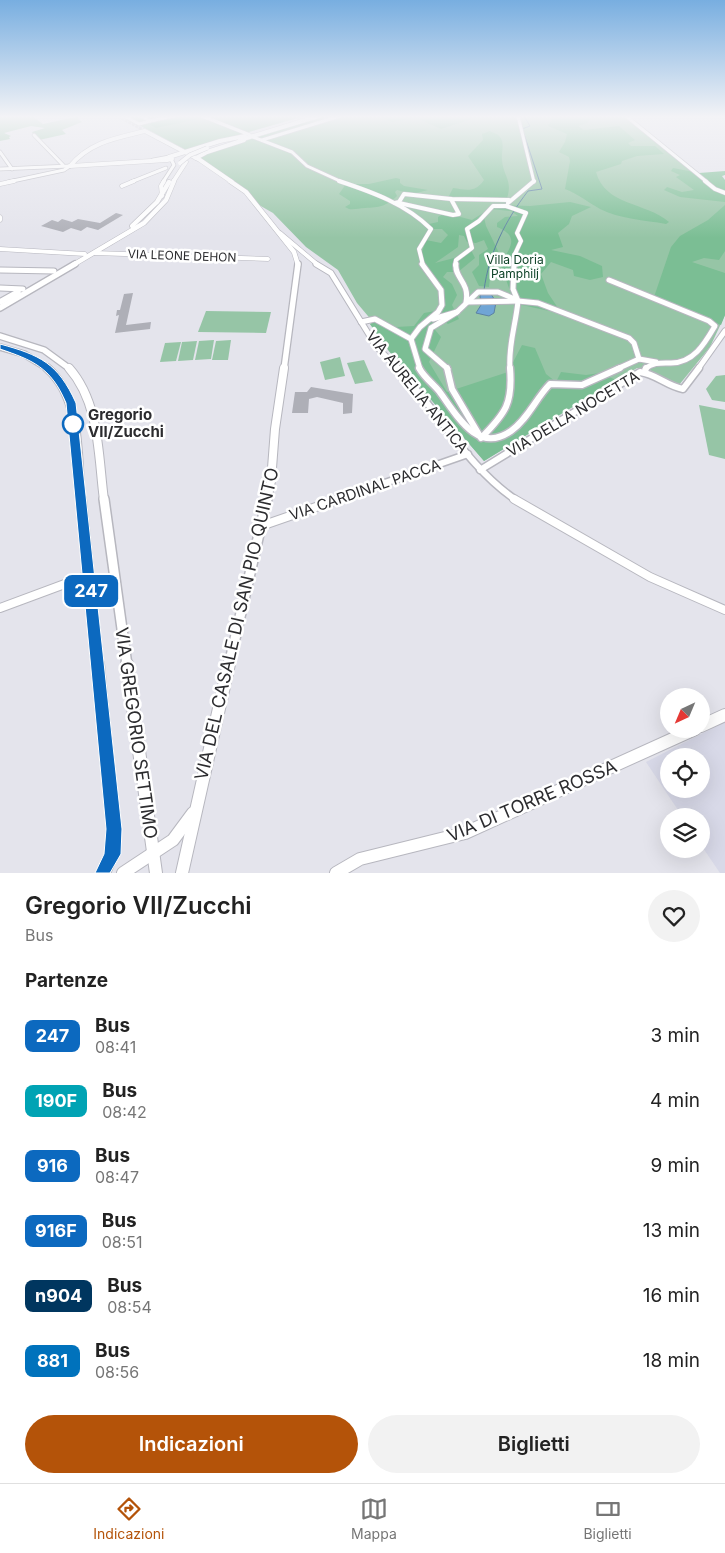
<!DOCTYPE html>
<html lang="it">
<style>
:root{--surface:#fff;--page:#f2f2f2;--text:#222;--muted:#767676;--line:#e0e0e0;--accent:#b45309}
body{margin:0;font-family:Inter,sans-serif;background:var(--page);color:var(--text);height:100vh;display:flex;flex-direction:column;font-size:19px;white-space:nowrap}
*{box-sizing:border-box;margin:0}
p{font-size:16px;color:var(--muted)}
.icon{flex:none;width:28px;height:28px;fill:none;stroke:currentColor;stroke-width:2;stroke-linecap:round;stroke-linejoin:round}
.map{position:relative;height:873px;overflow:hidden}
.details{display:flex;flex-direction:column;background:var(--surface);flex:1}
.details>*{flex:none}
.badge{padding:0 10px;border-radius:8px;font-size:18px;line-height:32px}
.needle{width:32px;rotate:224deg}
.tools{position:absolute;left:660px;top:688px;display:grid;gap:10px}
.tools a{display:grid;place-items:center;width:50px;height:50px;border-radius:50%;background:var(--surface);box-shadow:0 5px 20px #0002;font-size:25px}
.map>.badge{position:absolute;translate:-50% -50%;box-shadow:0 0 0 2px #fff}
h2{padding:0 25px;font-size:19px;line-height:45px}
.round{display:grid;place-items:center;flex:none;width:52px;height:52px;border-radius:26px;background:var(--page)}
.head{display:flex;align-items:center;justify-content:space-between;height:85px;padding:0 25px}
h1{font-size:24px;font-weight:600;line-height:38px}
.action{display:flex;gap:10px;margin-top:auto;padding:10px 25px}
.action a{flex:1;height:58px;border-radius:30px;background:var(--accent);color:#fff;font-size:20px;font-weight:600;line-height:58px;text-align:center}
.action a+a{background:var(--page);color:var(--text)}
ul{padding:0;list-style:none}
li{display:flex;align-items:center;gap:15px;height:65px;padding:0 25px}
li div{flex:1}
li b{display:block;font-size:19px}
li em{font-style:normal}
li .badge{min-width:55px;font-weight:700;text-align:center}
.menu{display:flex;justify-content:space-around;align-items:center;height:70px;border-top:1px solid var(--line);background:var(--surface);font-size:14px;color:var(--muted)}
.menu a{display:grid;justify-items:center;gap:2px}
.menu .on{color:var(--accent)}
.map>svg:first-child{display:block}
</style>
<div class="map">
<svg width="725" height="873" viewBox="0 0 725 873">
<rect width="100%" height="100%" fill="#e4e4ec"/>
<!-- built -->
<path fill="#d8d9e8" fill-rule="evenodd" d="M725,722V873H720L701,845V816H682L646,762ZM669,756H701V789H669Z"/>
<!-- green -->
<g fill="#96c5a6">
<path d="M0,116H32L43,124L80,116L78,119L82,122L62,130L66,134L39,140L32,132L45,128L31,126L4,133L11,136L9,137L10,139L0,141Z"/>
<path d="M122,116H305L186,150Z"/>
<path d="M325,116H625L718,194L725,195V315L710,347L679,385L645,368H637L484,461L389,351L370,324L373,322L357,303L338,270L306,247L273,213L259,205L247,191L199,158L216,150Z"/>
<path d="M206,311L271,312L266,333L198,332Z"/>
<path d="M214,340L211,359L195,360L199,341Z"/>
<path d="M231,340L228,360H212L216,341Z"/>
<path d="M197,341L193,360L178,361L182,342Z"/>
<path d="M181,342L176,361L160,362L165,343Z"/>
<path d="M340,357L345,376L325,380L320,362Z"/>
<path d="M364,360L373,381L355,384L347,363Z"/>
<path d="M725,375V402L712,400L706,389L716,376Z"/>
<path d="M699,405L725,410V459L709,455Z"/>
</g>
<!-- forest -->
<g fill="#7bbe94">
<path d="M175,116H206L208,117L156,128L146,122Z"/>
<path d="M378,116H481L441,129L417,118L392,122Z"/>
<path d="M557,116H587L591,118L587,123L578,126L584,130L619,126L635,140L628,143L631,146H655L664,154L637,156L622,161L621,164L596,172C605,206 646,202 669,222L666,224C645,220 619,219 600,209C588,202 578,194 565,189L570,161L569,157L559,152L565,142L567,134L548,126L552,119Z"/>
<path d="M490,131C493,133 498,134 500,137C505,143 501,153 502,160C503,176 513,180 507,198L479,200L463,197L448,198L453,188C467,190 475,193 484,180L468,156L483,140L482,134Z"/>
<path d="M673,168L699,173L725,171V175L722,176L725,180V202L680,197L664,190L667,187L682,192L694,190L676,177L680,175L671,171Z"/>
<path d="M396,178L400,179V183L404,186L428,190L412,194L397,190L395,192L397,196C385,207 380,207 365,208C359,208 354,210 349,209L345,207L350,204V201L339,194L346,184H369Z"/>
<path d="M570,202L591,207L572,216L569,224L558,233L563,247L551,250L580,256L602,266L603,277L590,280L574,276L573,270L551,262L541,274L548,293L558,308L549,311L522,305L509,288L500,263C512,247 519,236 497,227V223L505,217L518,216L511,211L491,209L495,205L530,206Z"/>
<path d="M725,205V251L719,260L704,258L692,262L725,273V315L721,325L654,297L671,247L680,236L708,220Z"/>
<path d="M445,213L472,220L483,213L486,226L499,253L492,261L496,270L490,277L489,287L479,286L472,272L479,265V255L488,249L484,240L476,243L467,242L464,236L459,235L458,247L435,263L458,257L470,248L475,258L458,272H447L443,277L452,284L457,295L452,305L459,319L448,324L441,319L431,325L441,337L429,362L447,392L508,372L522,345L535,348L546,374L556,382L561,372L586,375L600,373L616,380L484,461L389,351L370,324L374,322L396,327L414,326L424,313L441,310L445,304C444,283 428,273 421,255L426,240L441,243L448,235L442,229H432L429,224L438,222V217Z"/>
</g>
<!-- water -->
<path fill="#70a5d5" stroke="#5c81a3" d="M482,293L491,294L496,302L494,313L489,316L476,313L481,305L480,296Z"/>
<g fill="none" stroke-linecap="round" stroke-linejoin="round">
<!-- stream -->
<g stroke="#5c81a3" stroke-width="1">
<path d="M522,129L530,126L524,116"/>
<path d="M484,290C489,253 505,221 528,191L542,189L524,134"/>
</g>
</g>
<!-- building -->
<g fill="#aeafb7">
<path d="M116,213L123,215L98,230L87,227L81,231L71,228L63,232L41,226L52,220L58,222L62,219L72,222L78,219L100,223Z"/>
<path d="M133,293L126,325L151,322L150,329L115,333L119,315L116,316L117,310H120L124,294Z"/>
<path d="M311,387L353,394L352,413L343,414V403L317,397L309,399L308,413H292L295,392H307Z"/>
</g>
<g fill="none" stroke-linecap="round" stroke-linejoin="round">
<!-- minor-tunnel -->
<path stroke="#bfbfc6" stroke-width="3" stroke-dasharray="3 1" stroke-linecap="butt" d="M118,116L145,131"/>
<defs>
<g id="minor-far4">
<path d="M124,116L139,124L150,121"/>
<path d="M141,116L150,121L173,116"/>
<path d="M202,116L250,135"/>
<path d="M518,116L534,182"/>
<path d="M626,116L707,182"/>
<path d="M34,135L63,165"/>
<path d="M253,137L292,152L307,166L342,182"/>
<path d="M262,140L340,116"/>
<path d="M0,152L12,169"/>
<path d="M153,160L169,157"/>
<path d="M0,169L69,166"/>
<path d="M8,182L64,170L70,166"/>
<path d="M131,182L166,168"/>
<path d="M163,182L174,165L171,159"/>
</g>
<g id="minor-far3">
<path d="M339,181C372,192 406,204 431,229L419,249L423,265"/>
<path d="M705,181L715,189L725,193"/>
<path d="M0,184L14,181"/>
<path d="M122,186L134,181"/>
<path d="M162,196L161,186L164,181"/>
<path d="M395,203L399,202L404,194L451,199L509,200"/>
<path d="M399,203L453,215L459,214L451,199"/>
<path d="M508,203L534,181"/>
<path d="M0,217V220"/>
<path d="M280,233L318,265"/>
<path d="M0,249L85,254"/>
<path d="M95,253L268,259"/>
<path d="M455,265L456,260L472,248L467,229L479,221L493,206H506L526,213L517,233L521,241L514,256V265"/>
</g>
<g id="minor-far2">
<path d="M316,264L331,273L376,346L398,369"/>
<path d="M456,264C454,278 470,282 466,302L518,301"/>
<path d="M514,264L513,289L518,301"/>
<path d="M0,270L54,271"/>
<path d="M609,280L709,321L715,326C705,343 694,363 671,363C661,363 653,362 645,369"/>
<path d="M0,288L23,289"/>
<path d="M518,301L538,303L629,338L634,343L639,359"/>
<path d="M433,319L457,312L478,292H498L517,300"/>
<path d="M361,322L375,319L411,339L420,369"/>
<path d="M411,339L420,327L438,312L442,305L441,290L422,264"/>
<path d="M448,369L425,349L431,328L457,312"/>
<path d="M510,369C508,345 516,324 518,301"/>
<path d="M617,369L639,359L656,362"/>
<path d="M698,369L725,331"/>
</g>
<g id="minor-far1">
<path d="M397,368C438,410 467,467 516,500"/>
<path d="M419,368C424,377 432,383 439,391C456,414 477,455 511,431C528,419 536,398 550,384L582,385L620,368"/>
<path d="M447,368L452,389L481,438C506,413 513,403 510,368"/>
<path d="M645,372L646,368"/>
<path d="M480,470L640,372C656,374 667,386 683,389L699,368"/>
<path d="M336,500L468,454"/>
</g>
<g id="minor">
<path d="M514,499L650,577L725,610"/>
<path d="M261,526L339,499"/>
<path d="M0,608L89,575"/>
</g>
<g id="major-far5">
<path d="M240,140L319,116"/>
<path d="M196,158L207,152L244,140"/>
<path d="M70,166C90,142 116,138 145,131L200,160L232,182"/>
<path d="M70,166L167,160L172,159L169,157L220,141L245,136"/>
<path d="M173,182L186,162"/>
</g>
<g id="major-far4">
<path d="M230,181L246,192L294,252L298,265"/>
<path d="M132,226L157,202L169,182"/>
<path d="M73,265L144,223L166,200L174,181"/>
</g>
<g id="major-far3">
<path d="M0,302L18,292"/>
<path d="M0,308L75,264"/>
<path d="M0,336L44,350L70,369"/>
<path d="M0,347L24,354L49,369"/>
<path d="M284,369L298,264"/>
</g>
<g id="major-far2">
<path d="M47,368C82,398 77,457 81,500"/>
<path d="M69,368C100,403 98,455 104,500"/>
<path d="M267,500L271,481L275,429L284,368"/>
</g>
<g id="major-far1">
<path d="M81,499L98,665"/>
<path d="M104,499L127,665"/>
<path d="M229,665L267,499"/>
</g>
<g id="major">
<path d="M98,664L114,829L112,854L104,873"/>
<path d="M127,664L156,873"/>
<path d="M701,726L725,715"/>
<path d="M123,873L173,840L193,813"/>
<path d="M182,873L229,664"/>
<path d="M336,873L360,859L465,833L695,729"/>
</g>
</defs>
<!-- minor-far4 casing -->
<use href="#minor-far4" stroke="#b7b7bf" stroke-width="4.5"/>
<!-- minor-far3 casing -->
<use href="#minor-far3" stroke="#b7b7bf" stroke-width="5"/>
<!-- minor-far2 casing -->
<use href="#minor-far2" stroke="#b7b7bf" stroke-width="7"/>
<!-- minor-far1 casing -->
<use href="#minor-far1" stroke="#b7b7bf" stroke-width="9"/>
<!-- minor casing -->
<use href="#minor" stroke="#b7b7bf" stroke-width="10"/>
<!-- major-far5 casing -->
<use href="#major-far5" stroke="#b7b7bf" stroke-width="5"/>
<!-- major-far4 casing -->
<use href="#major-far4" stroke="#b7b7bf" stroke-width="5.5"/>
<!-- major-far3 casing -->
<use href="#major-far3" stroke="#b7b7bf" stroke-width="8"/>
<!-- major-far2 casing -->
<use href="#major-far2" stroke="#b7b7bf" stroke-width="10"/>
<!-- major-far1 casing -->
<use href="#major-far1" stroke="#b7b7bf" stroke-width="12"/>
<!-- major casing -->
<use href="#major" stroke="#b7b7bf" stroke-width="14"/>
<!-- minor-far4 -->
<use href="#minor-far4" stroke="#fff" stroke-width="3"/>
<!-- minor-far3 -->
<use href="#minor-far3" stroke="#fff" stroke-width="4"/>
<!-- minor-far2 -->
<use href="#minor-far2" stroke="#fff" stroke-width="5"/>
<!-- minor-far1 -->
<use href="#minor-far1" stroke="#fff" stroke-width="6"/>
<!-- minor -->
<use href="#minor" stroke="#fff" stroke-width="8"/>
<!-- major-far5 -->
<use href="#major-far5" stroke="#fff" stroke-width="4"/>
<!-- major-far4 -->
<use href="#major-far4" stroke="#fff" stroke-width="4.5"/>
<!-- major-far3 -->
<use href="#major-far3" stroke="#fff" stroke-width="5.5"/>
<!-- major-far2 -->
<use href="#major-far2" stroke="#fff" stroke-width="8"/>
<!-- major-far1 -->
<use href="#major-far1" stroke="#fff" stroke-width="9"/>
<!-- major -->
<use href="#major" stroke="#fff" stroke-width="12"/>
<defs>
<path id="major-bridge" d="M180,163L190,155L207,148"/>
</defs>
<!-- major-bridge casing -->
<use href="#major-bridge" stroke="#b7b7bf" stroke-width="5" stroke-linecap="butt"/>
<!-- major-bridge -->
<use href="#major-bridge" stroke="#fff" stroke-width="4"/>
</g>
<!-- sky -->
<linearGradient id="sky" x2="0" y2="1"><stop stop-color="#78aee0"/><stop offset="0.49" stop-color="#f3f3f6"/><stop offset="1" stop-color="#f3f3f6" stop-opacity="0"/></linearGradient>
<rect width="725" height="238" fill="url(#sky)"/>
<!-- line -->
<path fill="#0c69bf" stroke="#fff" d="M0,344C40,355 58,363 76,403L122,829L121,854L110,873H95L104,854L106,829L66,403C51,367 32,360 0,349Z"/>
<!-- markers -->
<circle fill="#fff" stroke="#0c69bf" stroke-width="2.5" cx="73" cy="424" r="10"/>
<g text-anchor="middle" stroke-width="5" stroke-linejoin="round" paint-order="stroke">
<!-- far-street labels -->
<g font-size="12" fill="#2c2c2f" stroke="#fff">
<text transform="translate(182 256) rotate(2)" y="4">VIA LEONE DEHON</text>
</g>
<!-- far-park labels -->
<g font-size="12" fill="#0f4328" stroke="#fff">
<text x="515" y="264">Villa Doria<tspan x="515" dy="14">Pamphilj</tspan></text>
</g>
<!-- street labels -->
<g font-size="15" fill="#2c2c2f" stroke="#fff">
<text transform="translate(417 392) rotate(51)" y="5">VIA AURELIA ANTICA</text>
<text transform="translate(573 414) rotate(-31)" y="5">VIA DELLA NOCETTA</text>
<text transform="translate(365 490) rotate(-19)" y="5">VIA CARDINAL PACCA</text>
</g>
<!-- stop labels -->
<g font-size="15" font-weight="bold" fill="#2c2c2f" stroke="#fff" text-anchor="start">
<text x="88" y="420">Gregorio<tspan x="88" dy="17">VII/Zucchi</tspan></text>
</g>
<!-- near-street labels -->
<g font-size="18" fill="#2c2c2f" stroke="#fff">
<text transform="translate(237 624) rotate(-77)" y="6">VIA DEL CASALE DI SAN PIO QUINTO</text>
<text transform="translate(136 733) rotate(82)" y="6">VIA GREGORIO SETTIMO</text>
<text transform="translate(532 801) rotate(-23)" y="6">VIA DI TORRE ROSSA</text>
</g>
</g>
</svg>
<div class="tools">
<a><svg class="needle" viewBox="-14 -14 28 28"><path d="M0-13l5 13h-10z" fill="#e53935"/><path d="M0 13l5-13h-10z" fill="#767676"/></svg></a>
<a><svg class="icon" aria-label="locate" viewBox="0 0 24 24"><circle cx="12" cy="12" r="6"/><path d="M12 2v4M12 18v4M2 12h4M18 12h4"/></svg></a>
<a><svg class="icon" aria-label="layers" viewBox="0 0 24 24"><path d="M12 4l9 5-9 5-9-5zM3 14l9 5 9-5"/></svg></a>
</div>
<b class="badge" style="left:91px;top:591px;background:#0c69bf;color:#fff">247</b>
</div>
<section class="details">
<div class="head"><div><h1>Gregorio VII/Zucchi</h1><p>Bus</p></div><a class="round"><svg class="icon" aria-label="heart" viewBox="0 0 24 24"><path d="M12 20l-8-8c-3-5 5-10 8-4 3-6 11-1 8 4z"/></svg></a></div>
<h2>Partenze</h2>
<ul>
<li><span class="badge" style="background:#0c69bf;color:#fff">247</span><div><b>Bus</b><p>08:41</p></div><em>3 min</em></li>
<li><span class="badge" style="background:#00a3b4;color:#fff">190F</span><div><b>Bus</b><p>08:42</p></div><em>4 min</em></li>
<li><span class="badge" style="background:#0c69bf;color:#fff">916</span><div><b>Bus</b><p>08:47</p></div><em>9 min</em></li>
<li><span class="badge" style="background:#0c69bf;color:#fff">916F</span><div><b>Bus</b><p>08:51</p></div><em>13 min</em></li>
<li><span class="badge" style="background:#00365f;color:#fff">n904</span><div><b>Bus</b><p>08:54</p></div><em>16 min</em></li>
<li><span class="badge" style="background:#0072bc;color:#fff">881</span><div><b>Bus</b><p>08:56</p></div><em>18 min</em></li>
</ul>
<div class="action"><a>Indicazioni</a><a>Biglietti</a></div>
</section>
<nav class="menu">
<a class="on"><svg class="icon" aria-label="directions" viewBox="0 0 24 24"><path d="M12 3l9 9-9 9-9-9zM9 14v-3h6M13 9l2 2-2 2"/></svg>Indicazioni</a>
<a><svg class="icon" aria-label="map" viewBox="0 0 24 24"><path d="M3 6l6-2 6 2 6-2v14l-6 2-6-2-6 2zM9 4v14M15 6v14"/></svg>Mappa</a>
<a><svg class="icon" aria-label="tickets" viewBox="0 0 24 24"><path d="M3 7h18v10H3zM15 7v10"/></svg>Biglietti</a>
</nav>
